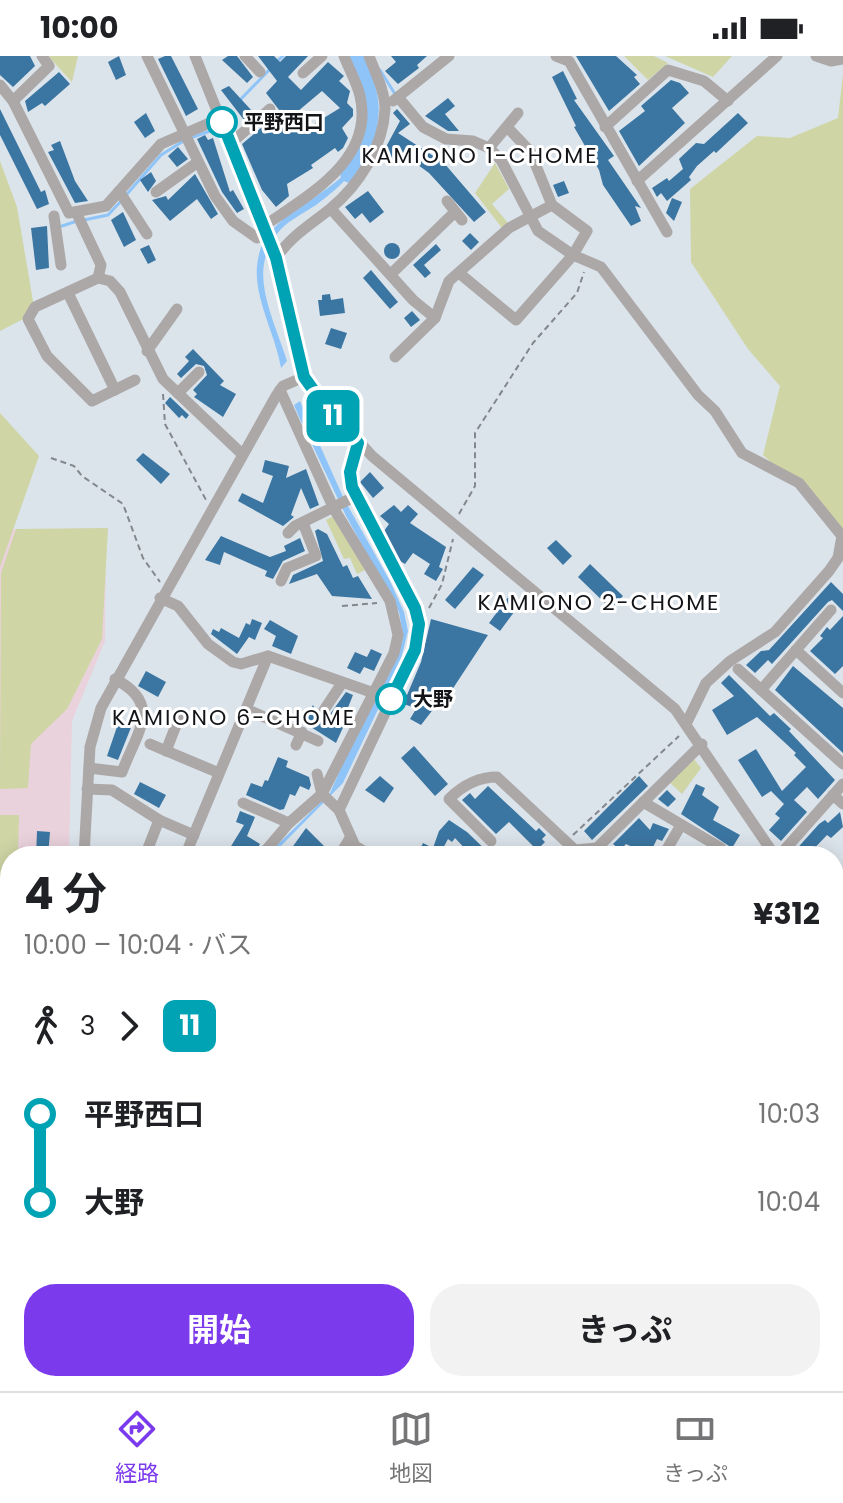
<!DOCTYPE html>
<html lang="ja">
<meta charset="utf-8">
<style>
:root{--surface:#fff;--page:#f2f2f2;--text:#202124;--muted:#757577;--line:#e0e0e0;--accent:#7c3aed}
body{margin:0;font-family:Poppins,"Noto Sans JP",sans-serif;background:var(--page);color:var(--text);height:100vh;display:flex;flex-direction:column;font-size:30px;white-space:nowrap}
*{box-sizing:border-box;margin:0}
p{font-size:26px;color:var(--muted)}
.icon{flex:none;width:44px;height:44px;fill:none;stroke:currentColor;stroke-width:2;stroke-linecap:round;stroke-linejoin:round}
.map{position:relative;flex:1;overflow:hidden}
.details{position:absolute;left:0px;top:790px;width:844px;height:546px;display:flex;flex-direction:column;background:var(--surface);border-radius:32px 32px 0 0;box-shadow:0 4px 20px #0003}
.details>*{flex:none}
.badge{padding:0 16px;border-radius:12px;font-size:28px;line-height:52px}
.map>.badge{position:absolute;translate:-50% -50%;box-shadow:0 0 0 4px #fff}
.legs{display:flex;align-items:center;gap:12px;height:88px;padding:0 24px;font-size:26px}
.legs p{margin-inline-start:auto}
.overview{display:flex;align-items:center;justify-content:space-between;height:136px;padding:0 24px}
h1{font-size:44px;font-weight:700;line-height:60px}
.cta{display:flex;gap:16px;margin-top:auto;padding:16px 24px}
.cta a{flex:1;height:92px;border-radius:32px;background:var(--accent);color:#fff;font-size:32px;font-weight:700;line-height:92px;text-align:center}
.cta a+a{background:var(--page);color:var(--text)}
ul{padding:0 24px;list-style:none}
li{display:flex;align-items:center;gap:28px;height:88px;font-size:30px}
li i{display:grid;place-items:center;width:12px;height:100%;margin:0 10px;background:currentColor}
li i::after{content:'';width:20px;height:20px;margin:-10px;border:6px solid;border-radius:50%;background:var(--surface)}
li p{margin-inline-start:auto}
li:first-child i{background:linear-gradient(#0000 50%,currentColor 0)}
li:last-child i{background:linear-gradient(currentColor 50%,#0000 0)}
.status{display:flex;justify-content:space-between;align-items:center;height:56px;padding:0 40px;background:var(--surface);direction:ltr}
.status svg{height:22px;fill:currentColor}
.tabs{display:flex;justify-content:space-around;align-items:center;height:112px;border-top:2px solid var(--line);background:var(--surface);font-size:22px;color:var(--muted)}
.tabs a{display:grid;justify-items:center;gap:4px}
.tabs .on{color:var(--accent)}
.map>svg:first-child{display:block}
</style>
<div class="status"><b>10:00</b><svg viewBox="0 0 49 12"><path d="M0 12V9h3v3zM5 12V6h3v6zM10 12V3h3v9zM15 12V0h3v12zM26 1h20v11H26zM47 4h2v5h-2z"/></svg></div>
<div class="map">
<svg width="843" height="1335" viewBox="0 0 843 1335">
<rect width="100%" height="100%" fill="#dce4eb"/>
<!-- education -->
<path fill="#ead2dc" d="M0,473H106L105,585L72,665L69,800H10V1326H162L167,1335H0Z"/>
<!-- green -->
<g fill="#cfd5a5">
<path d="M78,0L72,26L49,1L50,0Z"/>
<path d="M624,0H654L668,7L648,24Z"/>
<path d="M665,0H732L713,21Z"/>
<path d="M843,18V474L763,399L780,330L748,293L691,206L690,133L757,80L790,82L838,62Z"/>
<path d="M0,105L17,151L35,257L0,275Z"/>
<path d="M495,107L509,133L492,148L508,167L502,172L475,137Z"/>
<path d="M0,357L39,400L0,511Z"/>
<path d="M335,459L365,514L357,518L350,502L344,503L326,464Z"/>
<path d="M108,472L102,583L67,653L31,688L28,732L0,733L1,517L16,473Z"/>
<path d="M692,701L701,712L682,738L668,725Z"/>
<path d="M0,759H19L18,800H10V888L0,889Z"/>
<path d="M0,1188L10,1189V1302L0,1301Z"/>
</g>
<!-- water -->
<g fill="#8fc4f8">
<path d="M352,0H358C385,65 375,107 316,149C292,165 275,169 265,203C257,234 278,275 287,305L281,312C276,280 254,243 257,210C264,126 417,149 352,0Z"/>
<path d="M300,345L344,443L390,525L404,556L408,575L400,607L343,727L271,800H266L330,737L402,573L399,556L346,460L299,361L294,349Z"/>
</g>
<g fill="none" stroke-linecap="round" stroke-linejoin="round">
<!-- stream -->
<g stroke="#8fc4f8" stroke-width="3">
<path d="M276,6L283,0"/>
<path d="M380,14L395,38"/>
<path d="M240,44L271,12"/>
<path d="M193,81L213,74"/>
<path d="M127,138L161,99L185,84"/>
<path d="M84,164L108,159L122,144"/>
<path d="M62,170L77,165"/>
<path d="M164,1326L170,1335"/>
<path d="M768,1326V1335"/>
<path d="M62,1335V1326"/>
</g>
<!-- river -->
<path stroke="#8fc4f8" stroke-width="20" d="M350,117L356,111C372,55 374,56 356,0"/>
</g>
<!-- building -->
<g fill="#3b76a2" fill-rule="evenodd">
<path d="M0,0H30L35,10L13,31L0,19Z"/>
<path d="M119,0L126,19L116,24L108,6Z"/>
<path d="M165,0H171L198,53L186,60L158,3Z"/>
<path d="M228,0H237L253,21L247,27L222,4Z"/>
<path d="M258,0H274L280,6L286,0H308L288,21L301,34L328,6L344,20L339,25L350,35L347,47L353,53V60L342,72L348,82L343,92L338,96L335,92L311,109L313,112L287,128L289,140L276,151L262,134L242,88L268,66L270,68L283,59L266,37L277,25ZM322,35L340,52L309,71L297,56Z"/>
<path d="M391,0H427L417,9L419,12L398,28L385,15L396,6Z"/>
<path d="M576,0H616L637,19L634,21L640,28L609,55Z"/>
<path d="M563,15L577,43L574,44L614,100L608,104L641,152L635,150L641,165L631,170L603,129L599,114L574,71L576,70L552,21Z"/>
<path d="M59,16L70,28L45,50L42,47L28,56L25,45Z"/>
<path d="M671,24L680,27L689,37L672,52L685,67L639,110L619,75L645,55L641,50Z"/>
<path d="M229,30L253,56L244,64L221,34Z"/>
<path d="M448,42L455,50L445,58L459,75H448L425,60Z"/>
<path d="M0,53L41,136L45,134L49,148L37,153L0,79Z"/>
<path d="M397,53L410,68L398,77L444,107L486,156L474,166L429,117L399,95L389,108L380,102L400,65L393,57Z"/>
<path d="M146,57L155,75L145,82L134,66Z"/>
<path d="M738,57L748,67L716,97L714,95L697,110L689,121L691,124L667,145L661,137L657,141L652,132L667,122L669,125L683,113L679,103L696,87L704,88Z"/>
<path d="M205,79L208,84L213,82L230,136L233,134L244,153L237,157L222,136L197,83Z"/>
<path d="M60,85L75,125L88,145L75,147L48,96L54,94L51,89Z"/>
<path d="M178,91L188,103L177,111L168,100Z"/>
<path d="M151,116L156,125L148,136L140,124Z"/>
<path d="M195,118L218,158L211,163L197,143L170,165L152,144L166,140L168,144Z"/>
<path d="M564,125L569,137L558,141L553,129Z"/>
<path d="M368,135L384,156L370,167L362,157L355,163L345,151Z"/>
<path d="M672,142L682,146L674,165L666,157Z"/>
<path d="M123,156L136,184L124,191L111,164Z"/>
<path d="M47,170L49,212L36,214L31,172Z"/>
<path d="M470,177L479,186L471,194L462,185Z"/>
<circle cx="392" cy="195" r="8"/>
<path d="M436,188L441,194L424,209L431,217L425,222L413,209Z"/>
<path d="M149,189L156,204L148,208L140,193Z"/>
<path d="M371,214L398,246L390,253L363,222Z"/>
<path d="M330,238L331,244L343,242L345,257L320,260L318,244H322V239Z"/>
<path d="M412,255L420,264L411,271L404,262Z"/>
<path d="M331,272L347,277L341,293L325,288Z"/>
<path d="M193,293L224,325L220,329L236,338L223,361L194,341L197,338L193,334L207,319L204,310L196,308L181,322L177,318L189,305L185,301Z"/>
<path d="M170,341L189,359L186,363L182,359L179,362L165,347Z"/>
<path d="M143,397L170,418L161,428L136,404Z"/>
<path d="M265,404L289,410L286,422L306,413L319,449L310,453L301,432L291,459L294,461L283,470L238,445L242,437L263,447L273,420L262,416Z"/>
<path d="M370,416L384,432L373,442L360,426Z"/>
<path d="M394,449L401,456L408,449L418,458L410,467L446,491L439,511L443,513L436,525L424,518L430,508L413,497L405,508L400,505L384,475L389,468L380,460Z"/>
<path d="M318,473L327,478L343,511L347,509L353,522L358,520L372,543L332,540L317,518L289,528L293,519L323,505L315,475Z"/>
<path d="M221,480L270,501L286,495L284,490L300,482L305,495L283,505L273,523L265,520L267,515L224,496L220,509L205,504Z"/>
<path d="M556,484L572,500L563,509L547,492Z"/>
<path d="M590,508L623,540L611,553L578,521Z"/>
<path d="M473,511L484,519L455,553L445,544Z"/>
<path d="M831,526L843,538V555L832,544L828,546L772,608L768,604L755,617L746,609L761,595L769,594Z"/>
<path d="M509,540L520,548L500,575L489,567Z"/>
<path d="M843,560V610L835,618L810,595L823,582L820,580L827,571L830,574Z"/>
<path d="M252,563L262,567L255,584L249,581L237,598L211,578L213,573L219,576L221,572L239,582L246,567L250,569Z"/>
<path d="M431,563L488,579L448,640L445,638L421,669L410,663L416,653L400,646L404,637L407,639L421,606Z"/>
<path d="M270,564L298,580L291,598L272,590L276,580L264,573Z"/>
<path d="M371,593L382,598L374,615L364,611L360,618L347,612L355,596L367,601Z"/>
<path d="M793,610L843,652V697L775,634Z"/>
<path d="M146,615L166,626L158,641L138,630Z"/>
<path d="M729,619L770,660L774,657L791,673L789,675L835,724L818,743L807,731L794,744L807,756L781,785L769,774L780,762L775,758L784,748L771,735L762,741L738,704L756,693L782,735L806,711L794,699L796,697L757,661L727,679L712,654L734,640L721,627Z"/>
<path d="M346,636L353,639L347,654L350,656L336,687L303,666L313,649L319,661H328Z"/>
<path d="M119,665L132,669L118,704L107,700Z"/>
<path d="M414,690L448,728L435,740L401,702Z"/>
<path d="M278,701L288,705L286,711L309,721L311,729L309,734L300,730L295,740L290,738L284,753L280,754L246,739L251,727L262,731L265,724L268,725Z"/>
<path d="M380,720L394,732L384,747L365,734Z"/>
<path d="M639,720L648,730L592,784L584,775Z"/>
<path d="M140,726L166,739L159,752L134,738Z"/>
<path d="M696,728L705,732L702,739L719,751L713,764L740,779L732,792L681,758Z"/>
<path d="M488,730L536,775L539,772L546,779L542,783L545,786L537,794L509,766L496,778L462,744L470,737L475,743Z"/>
<path d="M667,734L676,743L668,751L658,743Z"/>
<path d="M240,755L255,761L247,780L260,788L253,800H225L244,769L236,766Z"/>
<path d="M840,756L843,771L831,782L827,779L807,800L793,797L819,768L825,764L828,767Z"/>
<path d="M639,762L650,774L653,767L669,773L662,785L657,783L649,799L626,788L620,794L613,788Z"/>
<path d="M449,764L467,776L492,800H472L455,782L452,786L448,783L441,796L449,800L418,797L423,787L433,792L439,775Z"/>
<path d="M306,772L331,797V800H286Z"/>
<path d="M37,775L50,776L48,800H36Z"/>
<path d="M843,967V1003L834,999V988Z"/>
<path d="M834,1024L843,1027V1064L834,1060Z"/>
<path d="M843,1159V1200L834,1199V1160Z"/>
<path d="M834,1289H843V1335H835L834,1331Z"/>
<path d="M0,1306H10V1326H16L15,1335H0Z"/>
</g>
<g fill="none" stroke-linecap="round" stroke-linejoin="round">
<!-- path -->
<g stroke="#83888e" stroke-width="2" stroke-dasharray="6 4" stroke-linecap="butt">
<path d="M163,338L165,368L206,444"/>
<path d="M51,402L74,410L82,420L123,448L143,502L160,526"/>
<path d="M459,458L475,430V377L533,287L577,237L584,216"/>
<path d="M342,550L377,547"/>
<path d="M429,552L442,528L453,483"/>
<path d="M573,779L679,680"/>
<path d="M538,800L554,791"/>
</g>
<!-- minor -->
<g stroke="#ada8a8" stroke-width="11">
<path d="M147,0L215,140L233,165L257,182L264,170C307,140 375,104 360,40C357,27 349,13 344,0"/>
<path d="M195,0L276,202L296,298L312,334L372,400L675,653L775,800"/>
<path d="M245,0L260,16"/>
<path d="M556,0L569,5L667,176"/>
<path d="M816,0L831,5L843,3"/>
<path d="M303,17L322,0"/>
<path d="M0,29L13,45L69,157L106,150L161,88L221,62"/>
<path d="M398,41L423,71L446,83L473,85L489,92L501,104L538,175L573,199L601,211L698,339L715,355L742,397L799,427L842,480L838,502L829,515L775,576L730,605L706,627L687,666"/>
<path d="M13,45L49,10L42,0"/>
<path d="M393,45L449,0"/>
<path d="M605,71L668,14L704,25L728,45"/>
<path d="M230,88L270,53"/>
<path d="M489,92L518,57"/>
<path d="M637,125L777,0"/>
<path d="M119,135L147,178"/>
<path d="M156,136L198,106"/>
<path d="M447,145L462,164"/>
<path d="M331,153L413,244L435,262"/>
<path d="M76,156L101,209L98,222"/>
<path d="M54,160L61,209"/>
<path d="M276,202C291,180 309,170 330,153C359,129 383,92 385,53C385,35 375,16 369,0"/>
<path d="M392,217L455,156"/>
<path d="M459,217L516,264L573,199L587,175L552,149L530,95L507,71"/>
<path d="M68,237L115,334"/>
<path d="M147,295L177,253"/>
<path d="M395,301L435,262L449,225L509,172L552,149"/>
<path d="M135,324L92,345L47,300L28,263L35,251L98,222L110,225L120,236L163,323L242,398"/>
<path d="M178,337L199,316"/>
<path d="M358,387L350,416L352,431L415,552L419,568L415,594L339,754L355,790L372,800"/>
<path d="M288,477L295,470L356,440"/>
<path d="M281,525L287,512L316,500L303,467"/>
<path d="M160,542L178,550L208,588L233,606L241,608L268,600L391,643"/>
<path d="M796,594L843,637"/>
<path d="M738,613L843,708"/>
<path d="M761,634L831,554"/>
<path d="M246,653L318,685"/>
<path d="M324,654L342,627"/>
<path d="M150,688L219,717"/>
<path d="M296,689L302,676"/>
<path d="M166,695L180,659"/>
<path d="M89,712L122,716C137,676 163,648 115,623"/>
<path d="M317,718L322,738L339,754"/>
<path d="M87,733L112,734L159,764L194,779"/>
<path d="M833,739L843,748"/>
<path d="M643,746L721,792L724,800"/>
<path d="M243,747L289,767"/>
<path d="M491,785L449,743C463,729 478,721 497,721L575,794L597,792L702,688"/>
<path d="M84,800L90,691L101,652L276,340L283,330L304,321"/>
<path d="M145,800L159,764"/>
<path d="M185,800L268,600"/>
<path d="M261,800L289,767L322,738L394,597L398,579L390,545L334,453L280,334"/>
<path d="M339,800L350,782"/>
<path d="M663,800L681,769"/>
<path d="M779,800L843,728"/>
<path d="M834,857L843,865"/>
<path d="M834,959L843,945"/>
<path d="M834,1009L843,1012"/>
<path d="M0,1025L10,1010"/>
<path d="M834,1078L843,1082"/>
<path d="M834,1143L843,1144"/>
<path d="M0,1179L10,1181"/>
<path d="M834,1209H843"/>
<path d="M834,1274L843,1275"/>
<path d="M96,1326L94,1334L122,1335"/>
<path d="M177,1326L182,1335"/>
<path d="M656,1326L666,1335"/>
<path d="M32,1331L35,1335"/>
<path d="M54,1335L55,1326"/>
<path d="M214,1335L215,1326"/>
<path d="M267,1335L274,1326"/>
<path d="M364,1335L368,1326"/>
<path d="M761,1335V1326"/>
</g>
</g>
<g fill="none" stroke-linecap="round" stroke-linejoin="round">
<defs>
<path id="line-1" d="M222,66L276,202L304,321L322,346L358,387L350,416L352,431L415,552L419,568L415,594L391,643"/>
</defs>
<!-- line-1 casing -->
<use href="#line-1" stroke="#fff" stroke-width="18"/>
<!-- line-1 -->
<use href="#line-1" stroke="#00a3b4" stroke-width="12"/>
</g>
<!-- markers -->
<g fill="#fff" stroke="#00a3b4" stroke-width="4">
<circle cx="222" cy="66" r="14"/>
<circle cx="391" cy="643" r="14"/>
</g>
<g text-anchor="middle" stroke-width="6" stroke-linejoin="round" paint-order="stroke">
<!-- stop labels -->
<g font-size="20" font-weight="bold" fill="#121417" stroke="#fff" text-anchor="start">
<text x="244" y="73">平野西口</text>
<text x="413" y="650">大野</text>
</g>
<!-- neighbourhood labels -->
<g font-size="22" letter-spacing="2" fill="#121417" stroke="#fff">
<text x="480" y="107">KAMIONO 1-CHOME</text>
<text x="599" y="554">KAMIONO 2-CHOME</text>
<text x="234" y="669">KAMIONO 6-CHOME</text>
</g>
</g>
</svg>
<b class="badge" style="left:333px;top:360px;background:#00a3b4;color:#fff">11</b>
<section class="details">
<div class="overview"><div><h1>4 分</h1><p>10:00 – 10:04 · バス</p></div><b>¥312</b></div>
<div class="legs"><svg class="icon" aria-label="walk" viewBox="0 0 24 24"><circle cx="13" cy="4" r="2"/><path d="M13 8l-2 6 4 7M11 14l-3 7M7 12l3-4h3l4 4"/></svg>3<svg class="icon" aria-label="forward" viewBox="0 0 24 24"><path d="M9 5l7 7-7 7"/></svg><b class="badge" style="background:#00a3b4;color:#fff">11</b></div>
<ul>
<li><i style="color:#00a3b4"></i><b>平野西口</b><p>10:03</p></li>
<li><i style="color:#00a3b4"></i><b>大野</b><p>10:04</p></li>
</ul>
<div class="cta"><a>開始</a><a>きっぷ</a></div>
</section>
</div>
<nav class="tabs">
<a class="on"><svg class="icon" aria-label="directions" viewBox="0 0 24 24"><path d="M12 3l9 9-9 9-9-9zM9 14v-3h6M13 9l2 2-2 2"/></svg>経路</a>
<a><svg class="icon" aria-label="map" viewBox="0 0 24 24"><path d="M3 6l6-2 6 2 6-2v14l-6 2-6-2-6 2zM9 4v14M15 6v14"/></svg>地図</a>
<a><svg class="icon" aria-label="tickets" viewBox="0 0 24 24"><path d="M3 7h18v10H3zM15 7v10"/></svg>きっぷ</a>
</nav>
